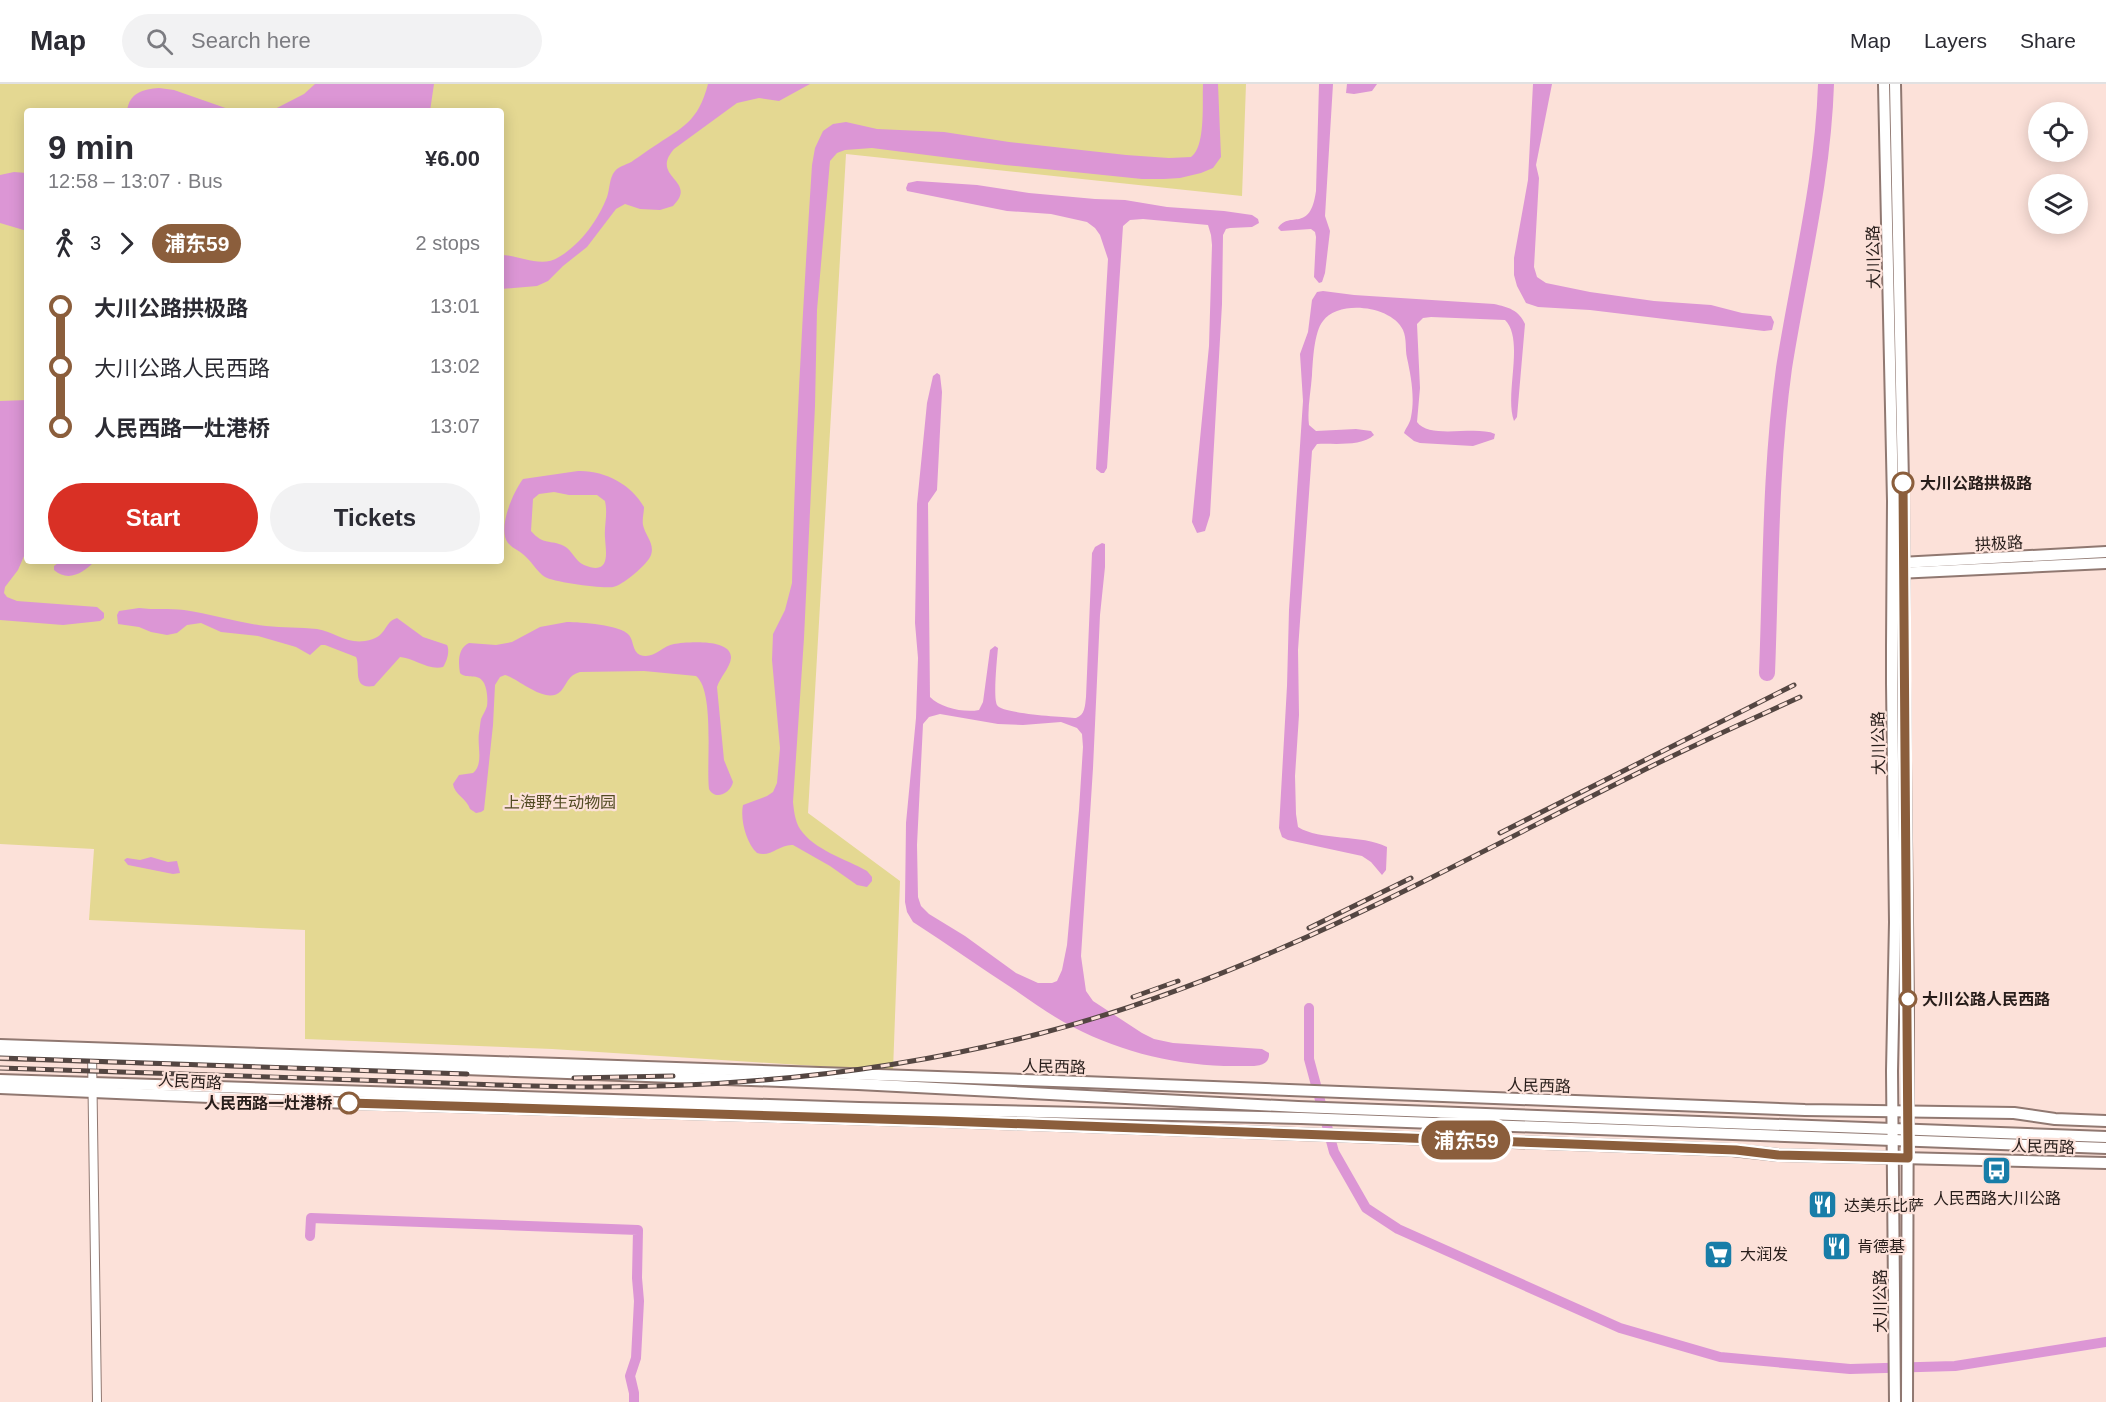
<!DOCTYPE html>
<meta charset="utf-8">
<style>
:root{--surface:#fff;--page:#f2f2f3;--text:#2b2b33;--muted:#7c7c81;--line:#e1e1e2;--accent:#d93025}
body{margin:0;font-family:Arial,"Noto Sans SC",sans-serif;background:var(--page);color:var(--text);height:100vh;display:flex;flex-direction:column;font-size:22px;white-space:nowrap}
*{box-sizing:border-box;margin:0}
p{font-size:20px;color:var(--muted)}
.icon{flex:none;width:33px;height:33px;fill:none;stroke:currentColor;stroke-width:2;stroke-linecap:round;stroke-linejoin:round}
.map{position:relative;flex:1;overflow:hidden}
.details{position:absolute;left:24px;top:24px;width:480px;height:456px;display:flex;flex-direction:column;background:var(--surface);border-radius:6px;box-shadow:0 3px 15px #0003}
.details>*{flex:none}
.badge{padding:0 12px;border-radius:20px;font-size:21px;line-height:39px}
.fabs{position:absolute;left:2028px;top:18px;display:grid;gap:12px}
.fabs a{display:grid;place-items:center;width:60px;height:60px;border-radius:50%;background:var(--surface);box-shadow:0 3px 15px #0003;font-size:30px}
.map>.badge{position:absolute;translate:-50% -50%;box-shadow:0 0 0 3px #fff}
.legs{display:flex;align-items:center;gap:9px;height:66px;padding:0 24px;font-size:20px}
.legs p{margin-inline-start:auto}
.overview{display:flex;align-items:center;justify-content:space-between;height:102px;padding:0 24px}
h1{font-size:33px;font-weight:800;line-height:45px}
.action{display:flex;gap:12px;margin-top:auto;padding:12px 24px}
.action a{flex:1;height:69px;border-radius:36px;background:var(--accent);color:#fff;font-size:24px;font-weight:800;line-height:69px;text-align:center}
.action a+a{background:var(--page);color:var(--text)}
ul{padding:0 24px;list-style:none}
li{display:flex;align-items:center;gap:21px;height:60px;font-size:22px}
li i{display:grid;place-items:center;width:9px;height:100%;margin:0 8px;background:currentColor}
li i::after{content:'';width:15px;height:15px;margin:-8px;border:4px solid;border-radius:50%;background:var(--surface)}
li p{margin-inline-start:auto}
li:first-child i{background:linear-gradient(#0000 50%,currentColor 0)}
li:last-child i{background:linear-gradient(currentColor 50%,#0000 0)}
header{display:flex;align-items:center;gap:36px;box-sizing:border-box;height:84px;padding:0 30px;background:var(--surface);border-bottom:2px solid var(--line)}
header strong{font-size:28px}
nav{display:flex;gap:33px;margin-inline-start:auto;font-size:21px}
.search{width:420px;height:54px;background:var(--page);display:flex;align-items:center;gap:15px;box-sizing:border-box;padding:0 21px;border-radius:33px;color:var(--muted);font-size:22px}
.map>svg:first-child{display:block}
</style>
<header>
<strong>Map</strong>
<div class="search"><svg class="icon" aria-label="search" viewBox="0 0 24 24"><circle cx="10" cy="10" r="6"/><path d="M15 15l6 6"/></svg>Search here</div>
<nav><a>Map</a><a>Layers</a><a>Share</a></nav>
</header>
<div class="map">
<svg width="2106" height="1318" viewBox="0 0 2106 1318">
<rect width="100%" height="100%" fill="#fce1d9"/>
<!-- green -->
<path fill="#e4d892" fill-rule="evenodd" d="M0,0H1246L1242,112L846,70L808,729L900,797L893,987L552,965L305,955V846L89,836L94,765L0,760ZM27,27H501V477H27Z"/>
<!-- water -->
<g fill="#dc96d5" fill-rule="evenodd">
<path d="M315,0H434L430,27H271L304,10Z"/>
<path d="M708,0H810L779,17L759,14L737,19L674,65C649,94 699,96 673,122L660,126L640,125L625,120L616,125L587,163L563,182L548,197L537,202L501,205V171C520,171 541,185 559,173C581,160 598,136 607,113C610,105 609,94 615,87C620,81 628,81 634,76C641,72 646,67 653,63C683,43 698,38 708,0Z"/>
<path d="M1203,0H1218L1221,73L1213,84L1201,89L1180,94L1164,95H1142L1005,81L872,64L845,66L837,69L830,77L817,226L815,322L804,554L793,718C794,727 795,737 800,745C814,766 846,775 867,787L872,793V797L867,803L857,801L830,782L793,761C779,760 771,774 757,769C746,759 740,735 743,721L767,712L773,708L777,699L780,664L772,576L773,550L785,526L792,499C795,360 803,220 812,81L815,64L823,47L833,40L846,38L877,45L944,48L1009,58L1126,71L1169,74L1191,73C1206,63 1202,18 1203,0Z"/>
<path d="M1319,0H1333L1325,132L1330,147L1325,189L1322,198L1319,199L1314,193L1316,153L1315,148L1311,145L1281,147L1278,144C1290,126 1310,150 1316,107Z"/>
<path d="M1347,0H1377L1372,7L1354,10L1346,9Z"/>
<path d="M1533,0H1552L1536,81L1539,94L1534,183L1537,193L1546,199L1590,208L1654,217L1711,221L1742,229L1771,232L1774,238L1772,246L1764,247L1590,226L1538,223L1526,219L1517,202L1514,191V174L1528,96Z"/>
<path d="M159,4L174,6L234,27H127C129,9 143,5 159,4Z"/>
<path d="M14,88L27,89V147L0,139V91Z"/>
<path d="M917,97L977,101L1029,109L1095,115L1125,116L1167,123L1224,127L1252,131L1258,135L1259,139L1252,143L1230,144L1226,145L1223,151L1222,220L1210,431L1205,447L1197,449L1192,438L1209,262L1212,161L1211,151L1208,141L1143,135L1130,136L1123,142L1107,384L1104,389H1101L1096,385L1108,175L1100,151L1095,144L1087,138L1051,130L1007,127L907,107L906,104L908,99Z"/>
<path d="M1323,207L1354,211L1494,220C1508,223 1519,226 1525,240L1517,333L1514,337C1504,310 1525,256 1505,236L1431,233L1423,234L1417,240L1420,304L1417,338C1430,356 1475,341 1495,350L1494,355L1473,362L1420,359L1414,357L1404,349C1406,343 1410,340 1411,333C1415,314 1411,292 1407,274C1405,265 1407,255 1403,246C1392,222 1339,215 1323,237C1314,248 1313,276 1312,291C1311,307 1307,325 1309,341L1316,347L1356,345L1371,347L1374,351C1361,363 1334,359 1317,360L1312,367L1298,566L1299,631L1295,692L1296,730L1298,743C1320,757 1361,750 1387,763L1386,786L1382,791L1371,778L1362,772L1288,756L1282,753L1279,744L1287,602L1289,526L1303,317L1300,270L1308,248L1312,216L1317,208Z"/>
<path d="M937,289L940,291L942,308L937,406L928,419L930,613C941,624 964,629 979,626L983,618L990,566L995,562L998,564C997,575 993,614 997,621C1002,630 1064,633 1076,634C1085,631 1085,622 1086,613L1092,469L1095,463L1102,459L1105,460V483L1100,531L1093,684L1081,872L1086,907L1093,917L1142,949L1154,955L1173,959L1262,965L1269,969C1270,984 1252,982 1241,982C1183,983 1125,970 1073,943C1053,933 1034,919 1015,906C981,884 947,860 913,838L907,828L905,818L906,739L916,634L918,574L915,539L917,420L927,319L933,292ZM940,630L998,640L1023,641L1061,638L1077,644L1082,650L1083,663L1079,726L1067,861L1062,886L1057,897L1052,899H1038L1016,889L965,852L929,830L921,822L918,813L917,761L923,640L929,633Z"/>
<path d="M27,316V465L18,486L5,503L4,509L7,513L17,517L97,523L104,529V534L100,537L63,541L0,536V317Z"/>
<path d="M578,387C604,386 631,400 644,423C644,429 642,435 643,441C645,451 655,460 651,471C648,480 622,502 613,503C603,505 553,498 545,493C537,488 533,479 526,473C521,467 513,465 508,459C497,445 513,408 523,395ZM554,408L569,411H597L605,417C608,431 604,441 605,454C606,469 611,492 584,481C575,477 572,466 564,462C550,455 544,462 531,447L533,415L539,410Z"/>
<path d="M61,477H95C84,488 69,499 54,486V482Z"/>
<path d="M139,524C154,526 169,524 184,526C212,530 239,539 266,542C283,544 300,543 317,545C334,548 347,560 365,557C388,554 383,538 397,534L423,553L447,561C450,567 447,577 443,583C429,587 414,574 400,573L374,602C351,606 361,583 356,573L325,561H321L310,571L296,563L258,552L221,548L201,539L187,541L177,549L167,551L151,548L139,543L118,540L117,531L119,527Z"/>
<path d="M567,538C580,538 621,541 629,551C634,557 632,567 640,571C653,576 662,562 674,560C686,558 732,554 731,574C730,584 720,593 717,603L724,676L733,698C731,709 715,717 709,705C706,681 715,607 696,592L644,587L580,588C568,591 567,600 561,607C547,622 519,595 505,591L500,593L495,601L493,641L484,726L481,728L476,729L470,725C467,715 454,710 453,700L459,691L473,689C484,680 477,662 479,649C480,644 480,639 481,635C483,630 486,626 487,622C488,615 487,605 484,599C478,588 467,596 460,589C458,578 458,564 469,559L496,561L512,558L540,543Z"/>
<path d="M151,773L168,778L177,777L180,789L173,790L128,781L124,776L127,774L140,776Z"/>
</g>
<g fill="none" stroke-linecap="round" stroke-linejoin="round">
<!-- canal -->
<g stroke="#dc96d5" stroke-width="10">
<path d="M1309,924V975L1334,1068L1366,1124L1398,1145L1620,1244L1720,1273L1850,1285L1955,1282L2106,1258"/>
<path d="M310,1152L311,1134L638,1146L637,1194L639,1217L636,1274L630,1292L634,1309V1318"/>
</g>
<!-- river -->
<path stroke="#dc96d5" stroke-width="16" d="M1767,589C1771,488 1770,385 1784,284C1799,189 1823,96 1826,0"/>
<defs>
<path id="street" d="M92,969L97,1318"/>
<g id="secondary">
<path d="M1884,0L1893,417L1892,562"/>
<path d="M1895,0L1903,399L1904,560"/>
<path d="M1900,479L2106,468"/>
<path d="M1897,489L2106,479"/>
<path d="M1904,596L1908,917L1907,1318"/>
<path d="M1892,599L1895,838L1892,987L1895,1318"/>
<path d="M0,961L1083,998L1805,1026L2014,1029L2055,1035L2106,1037"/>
<path d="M0,970L412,983L858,1000L1298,1023L2106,1053"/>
<path d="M0,996L859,1024L1301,1034L2106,1064"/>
<path d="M0,1004L349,1019L945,1037L1732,1066L1778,1071L2106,1079"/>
</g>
</defs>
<!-- street casing -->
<use href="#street" stroke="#907871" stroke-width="10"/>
<!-- secondary casing -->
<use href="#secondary" stroke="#907871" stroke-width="14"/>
<!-- street -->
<use href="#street" stroke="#fff" stroke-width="8"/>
<!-- secondary -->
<use href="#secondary" stroke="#fff" stroke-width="10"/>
<defs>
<g id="rail">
<path d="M1500,749L1794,601"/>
<path d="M1309,844L1411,794"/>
<path d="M1133,913L1178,897"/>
<path d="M0,974L467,990"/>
<path d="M0,984C129,988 258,992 387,997C456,999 525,1003 594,1003C745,1003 897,987 1042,949C1254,894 1443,786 1638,689C1691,662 1746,638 1800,613"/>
<path d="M574,994L673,992"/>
</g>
</defs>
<!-- rail casing -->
<use href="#rail" stroke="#544642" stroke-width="5"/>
<!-- rail -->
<use href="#rail" stroke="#fce1d9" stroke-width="3" stroke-dasharray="9" stroke-linecap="butt"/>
<defs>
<g id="secondary-bridge">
<path d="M1904,560V596"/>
<path d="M1892,562V599"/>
</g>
</defs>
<!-- secondary-bridge casing -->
<use href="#secondary-bridge" stroke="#907871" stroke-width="14" stroke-linecap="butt"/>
<!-- secondary-bridge -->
<use href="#secondary-bridge" stroke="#fff" stroke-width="10"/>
</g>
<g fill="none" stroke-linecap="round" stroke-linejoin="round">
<defs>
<path id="line-1" d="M349,1019L945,1037L1736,1066L1778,1071L1908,1074L1903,399"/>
</defs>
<!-- line-1 casing -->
<use href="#line-1" stroke="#fff" stroke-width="14"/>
<!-- line-1 -->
<use href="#line-1" stroke="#8b5e3c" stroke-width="9"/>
</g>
<!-- icons -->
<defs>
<symbol id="bus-square" viewBox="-11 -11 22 22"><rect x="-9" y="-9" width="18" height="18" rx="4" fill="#187da8" stroke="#fce1d9"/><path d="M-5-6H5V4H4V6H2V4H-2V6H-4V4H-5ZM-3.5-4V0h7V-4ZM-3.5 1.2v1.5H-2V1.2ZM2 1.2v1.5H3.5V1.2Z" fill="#fff"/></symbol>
<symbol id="restaurant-square" viewBox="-11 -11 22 22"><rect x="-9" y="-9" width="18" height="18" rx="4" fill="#187da8" stroke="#fce1d9"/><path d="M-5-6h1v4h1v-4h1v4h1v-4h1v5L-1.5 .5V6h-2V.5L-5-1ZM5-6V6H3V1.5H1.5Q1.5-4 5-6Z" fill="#fff"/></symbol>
<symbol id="supermarket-square" viewBox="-11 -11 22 22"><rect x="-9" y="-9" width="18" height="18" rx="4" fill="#187da8" stroke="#fce1d9"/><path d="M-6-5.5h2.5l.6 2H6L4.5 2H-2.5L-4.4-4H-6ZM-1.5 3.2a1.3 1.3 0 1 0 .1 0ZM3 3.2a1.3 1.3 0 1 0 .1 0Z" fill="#fff"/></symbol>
</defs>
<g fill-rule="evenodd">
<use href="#bus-square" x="1980" y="1070" width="33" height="33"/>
<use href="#restaurant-square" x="1806" y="1104" width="33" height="33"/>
<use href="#restaurant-square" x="1820" y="1146" width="33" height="33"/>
<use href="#supermarket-square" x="1702" y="1154" width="33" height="33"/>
</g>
<!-- markers -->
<g fill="#fff" stroke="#8b5e3c" stroke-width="3">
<circle cx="1903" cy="399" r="10"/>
<circle cx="1908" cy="915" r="8"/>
<circle cx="349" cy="1019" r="10"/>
</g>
<g text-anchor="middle" stroke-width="4.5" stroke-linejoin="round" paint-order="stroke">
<!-- street labels -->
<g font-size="16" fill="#271d1a" stroke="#fce1d9">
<text transform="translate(1873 173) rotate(-91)" y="6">大川公路</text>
<text transform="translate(1999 459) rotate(-3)" y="6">拱极路</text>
<text transform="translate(1878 659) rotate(-91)" y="6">大川公路</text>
<text transform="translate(1054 982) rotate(2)" y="6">人民西路</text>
<text transform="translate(190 997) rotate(3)" y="6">人民西路</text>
<text transform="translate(1539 1001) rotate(2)" y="6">人民西路</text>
<text transform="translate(2043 1062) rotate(2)" y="6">人民西路</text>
<text transform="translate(1880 1217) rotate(-90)" y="6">大川公路</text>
</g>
<!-- stop labels -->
<g font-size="16" font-weight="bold" fill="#271d1a" stroke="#fce1d9" text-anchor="start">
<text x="1920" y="405">大川公路拱极路</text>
<text x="1922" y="921">大川公路人民西路</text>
<text x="332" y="1025" text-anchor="end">人民西路一灶港桥</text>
</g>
<!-- park labels -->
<g font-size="16" fill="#524b23" stroke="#fce1d9">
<text x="560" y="724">上海野生动物园</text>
</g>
<!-- poi labels -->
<g font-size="16" fill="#271d1a" stroke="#fce1d9" text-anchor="start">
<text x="1997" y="1120" text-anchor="middle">人民西路大川公路</text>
<text x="1844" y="1127">达美乐比萨</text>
<text x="1857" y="1168">肯德基</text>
<text x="1740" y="1176">大润发</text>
</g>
</g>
</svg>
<div class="fabs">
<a><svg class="icon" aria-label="locate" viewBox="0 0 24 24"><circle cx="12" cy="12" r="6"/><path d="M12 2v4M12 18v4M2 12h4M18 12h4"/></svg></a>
<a><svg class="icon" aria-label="layers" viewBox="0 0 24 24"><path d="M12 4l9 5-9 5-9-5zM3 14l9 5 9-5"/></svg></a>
</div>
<b class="badge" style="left:1466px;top:1056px;background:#8b5e3c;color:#fff">浦东59</b>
<section class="details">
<div class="overview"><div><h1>9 min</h1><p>12:58 – 13:07 · Bus</p></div><b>¥6.00</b></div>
<div class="legs"><svg class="icon" aria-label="walk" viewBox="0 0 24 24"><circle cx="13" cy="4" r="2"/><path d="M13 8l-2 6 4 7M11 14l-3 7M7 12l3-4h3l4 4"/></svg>3<svg class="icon" aria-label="forward" viewBox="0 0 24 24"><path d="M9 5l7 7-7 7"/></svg><b class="badge" style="background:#8b5e3c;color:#fff">浦东59</b><p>2 stops</p></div>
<ul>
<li><i style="color:#8b5e3c"></i><b>大川公路拱极路</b><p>13:01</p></li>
<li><i style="color:#8b5e3c"></i><span>大川公路人民西路</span><p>13:02</p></li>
<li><i style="color:#8b5e3c"></i><b>人民西路一灶港桥</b><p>13:07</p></li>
</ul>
<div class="action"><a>Start</a><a>Tickets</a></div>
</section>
</div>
